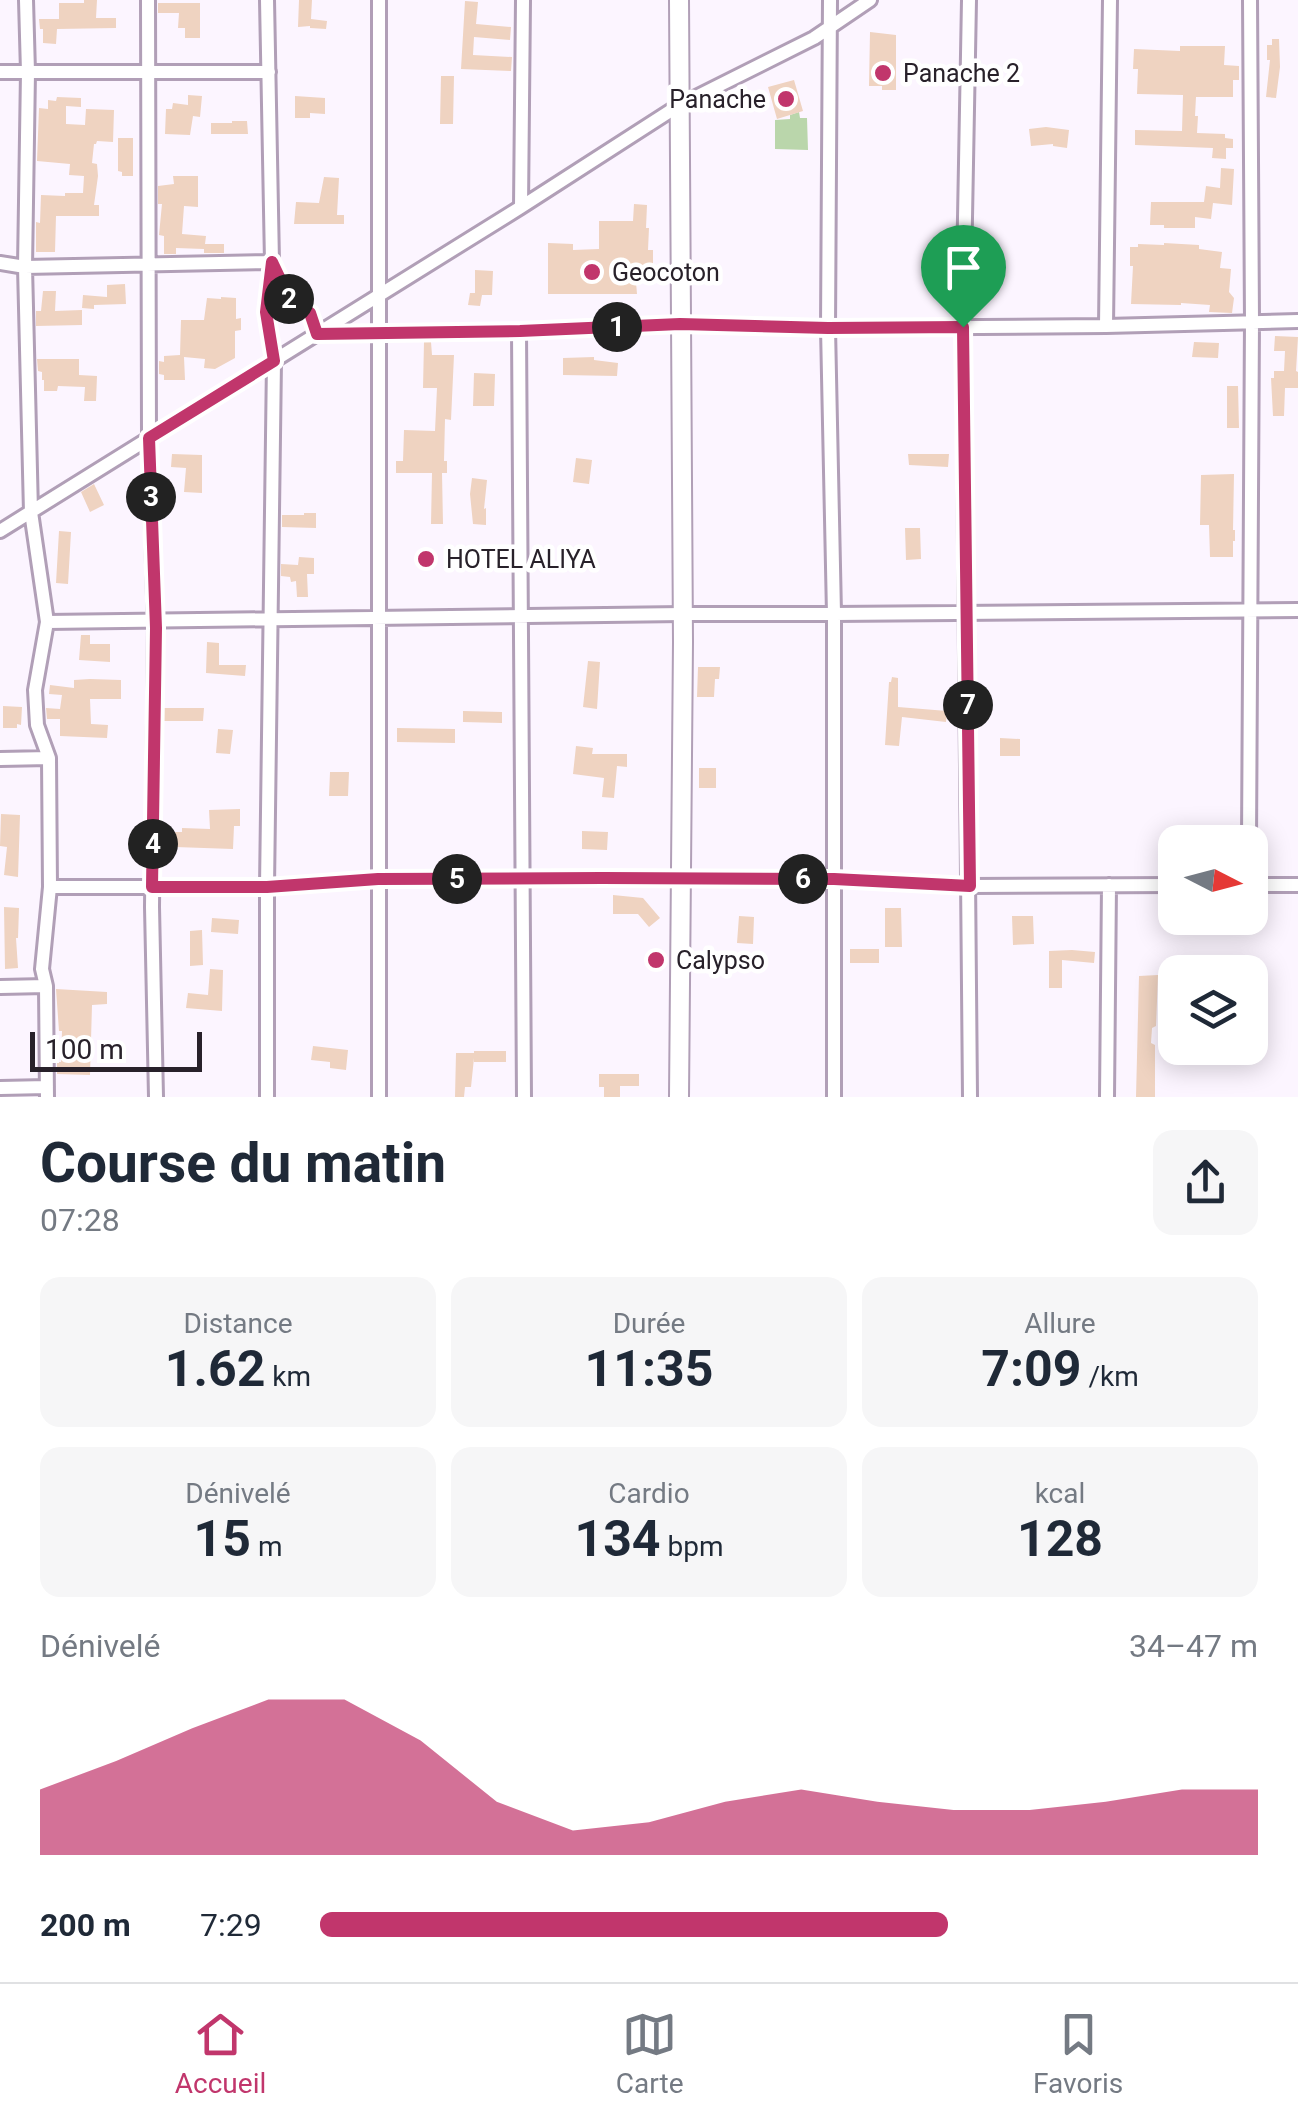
<!DOCTYPE html>
<html lang="fr">
<head>
<meta charset="utf-8">
<style>
	:root { --surface:#fff; --page:#f6f6f7; --text:#1f2937; --muted:#747a83; --line:#e0e1e3; --accent:#c1366c }
	body { margin:0; font-family:Roboto,sans-serif; background:var(--page); color:var(--text); height:100vh; display:flex; flex-direction:column; font-size:38px; white-space:nowrap }
	* { box-sizing:border-box; margin:0 }
	p { font-size:32px; color:var(--muted) }
	.icon { flex:none; width:55px; height:55px; fill:none; stroke:currentColor; stroke-width:2; stroke-linecap:round; stroke-linejoin:round }
	.map { position:relative; height:1097px; overflow:hidden }
	.sheet { display:flex; flex-direction:column; background:var(--surface); flex:1 }
	.sheet>* { flex:none }
	.needle { width:65px; rotate:96deg }
	.tools { position:absolute; left:1158px; top:825px; display:grid; gap:20px }
	.tools a { display:grid; place-items:center; width:110px; height:110px; border-radius:20px; background:var(--surface); box-shadow:0 5px 25px #0003; font-size:50px }
	.scale { position:absolute; left:30px; bottom:25px; width:172px; box-sizing:border-box; padding-left:10px; border:5px solid #28212a; border-top:0; font-size:28px; line-height:35px; white-space:nowrap; color:#28212a; -webkit-text-stroke:8px #fff; paint-order:stroke }
	.pin { position:absolute; display:grid; place-items:center; width:85px; height:85px; color:#fff; margin:-102px -42px; border-radius:50% 50% 50% 0; rotate:-45deg; box-shadow:0 0 10px #0007 }
	.pin .icon { rotate:45deg }
	.km { position:absolute; width:50px; height:50px; margin:-25px; border-radius:50%; background:#222; color:#fff; font-size:28px; line-height:50px; text-align:center }
	.round { display:grid; place-items:center; flex:none; width:105px; height:105px; border-radius:20px; background:var(--page) }
	.summary { display:flex; align-items:center; justify-content:space-between; height:170px; padding:0 40px }
	h1 { font-size:55px; font-weight:700; line-height:75px }
	.stats { display:grid; grid-template-columns:repeat(3,1fr); gap:15px; height:170px; padding:10px 40px }
	.stats div { display:grid; align-content:center; border-radius:20px; background:var(--page); text-align:center }
	.stats b { font-size:50px; font-weight:700 }
	.stats small { font-size:28px; font-weight:400 }
	.stats p { font-size:28px }
	.chart { height:280px; padding:20px 40px }
	.chart p { display:flex; justify-content:space-between }
	.chart svg { width:100%; height:180px; margin-top:10px; fill:var(--accent); opacity:.7 }
	ul { padding:0 40px; list-style:none; font-size:32px }
	li { display:grid; grid-template-columns:160px 120px 1fr; align-items:center; height:75px }
	li i { height:25px; border-radius:12px; background:var(--accent) }
	.menu { display:flex; justify-content:space-around; align-items:center; height:140px; border-top:2px solid var(--line); background:var(--surface); font-size:28px; color:var(--muted) }
	.menu a { display:grid; justify-items:center; gap:5px }
	.menu .on { color:var(--accent) }
	.map>svg:first-child { display:block }
	.green { fill:#bad6ab }
	.building { fill:#efd3c1 }
	.lines { fill:none; stroke-linecap:round; stroke-linejoin:round }
	.minor-casing { stroke:#b19fb7; stroke-width:18 }
	.highway-casing { stroke:#b19fb7; stroke-width:22 }
	.minor { stroke:#fff; stroke-width:12 }
	.highway { stroke:#fff; stroke-width:18 }
	.route-casing { stroke:#fff; stroke-width:20 }
	.route { stroke:#c1366c; stroke-width:12 }
	.poi-dot { fill:#c1366c; stroke:#fff; stroke-width:4 }
	.labels { text-anchor:middle; dominant-baseline:central; stroke-width:9; stroke-linejoin:round; paint-order:stroke }
	.poi-label { font-size:25px; fill:#28212a; stroke:#fff; text-anchor:start }
</style>
</head>
<body>
<div class="map">
<svg width="1298" height="1097" viewBox="0 0 1298 1097">
	<rect width="100%" height="100%" fill="#fcf5ff"/>
	<!-- green -->
	<path class="green" d="M799,112L800,118H807L808,150L775,149V120L790,119V115Z"/>
	<!-- building -->
	<path class="building" d="M84,0H97L96,18H116V28L57,29L56,44L43,43V29H40L39,19H59V3H84Z
		M299,0H312L311,19L327,21L326,29L310,28V26L298,27Z
		M465,1L478,2L476,24L511,27L510,40L474,37L473,55L512,57L511,71L461,69Z
		M158,3H200V38H185V28H178L179,13H158Z
		M870,32L896,35V90H882V86H869Z
		M1272,39H1279L1280,67L1276,98L1266,97L1270,60H1267V45H1272Z
		M1180,46H1225L1224,65L1239,66V80H1233V97H1196L1195,116H1198L1197,133L1225,134V138L1233,139V148H1226V159L1212,158L1213,148L1135,145V130L1182,131L1183,95L1137,94L1138,69H1133L1134,49L1180,51Z
		M441,76H454L453,124H440Z
		M794,80L803,111L777,119L768,87Z
		M188,95L202,96L200,117L193,116L190,135L165,134L166,109H172L173,103L188,105Z
		M295,96L325,98V114L310,113V118H295Z
		M57,97L81,98V107L66,106V124L85,125L86,109L114,110L113,142L97,141L96,144H94L92,163L97,164L98,176L94,205H99V216H56L55,252H36V222L40,223L41,195L65,196V193H83L84,176L69,175L70,164L37,161L39,108L48,109V100L56,101Z
		M232,121H247L248,134H211V123H232Z
		M1046,127L1069,130L1067,148L1053,146V144L1031,146L1029,129Z
		M118,138H133V176H122V172L118,171Z
		M1221,168L1234,169L1232,205L1213,203L1211,219L1195,217V228H1164V225H1150L1151,202H1204L1206,186L1220,188Z
		M173,176H198V207L184,206L182,234L206,236L205,244H224V253H204V249L176,248V254H164V236L159,235L162,204H158V186L174,184Z
		M324,177L339,178L337,215H344V224H294L296,202L319,203Z
		M634,204L647,205L646,228H649L648,250H653V282H636L637,294H548V243L573,244V250L599,249V221H633Z
		M1164,243L1199,245V249L1222,252L1220,268L1231,269L1229,292L1234,298L1232,313L1209,312L1210,305L1181,303V305L1131,304L1133,266H1130V247H1138V244L1164,245Z
		M475,270L493,271L492,295H482L480,306L468,305L470,293H475Z
		M125,284L126,304L94,305V309L82,308L83,295L107,297V285Z
		M43,291H56L55,311L82,310V325L36,326V311H41Z
		M221,297L236,298V319L241,318V330L235,331V358L215,369L204,368L205,359L184,357L185,380H164V375L159,374V361L164,362V356L180,355L181,320H204L207,298L221,299Z
		M1275,336L1298,337L1296,371L1298,372V388H1285L1284,416H1273L1271,378H1274V371H1284L1285,351H1274Z
		M424,342H431L432,355H454L451,420L445,419L444,461H447V473H442L443,524H431L432,473H396V461H403L404,430L435,431L437,388H423Z
		M1194,342L1219,343L1218,358L1192,357Z
		M594,357V360L618,363L617,376L563,375V358Z
		M37,359H79V375L97,376L96,401H84L85,387L58,386L57,391H44V380H42V372L38,371Z
		M474,373L495,374L494,406H473Z
		M1227,386H1238L1239,428H1227Z
		M172,454L202,455V493L184,492L186,468L171,467Z
		M908,454H949L948,467L909,465Z
		M576,458L592,460L589,484L573,482Z
		M1234,474L1233,530H1235V541H1233V557H1210L1209,525H1200L1201,475Z
		M472,478L487,480L484,509L486,508V525L473,524L470,494Z
		M94,484L104,505L90,512L81,492Z
		M304,513H316V528L282,527V515H304Z
		M905,528H920L921,559L906,560Z
		M59,531L71,532L68,584L56,583Z
		M299,557L314,558V574H307L308,597H297L296,581L291,582L290,577L281,576V564L298,565Z
		M81,635H90V644H110V662L79,660Z
		M207,642L219,643V665H246L245,676L206,673Z
		M588,661L600,662L597,709L583,707Z
		M698,667H720L719,679H715L714,697H697Z
		M892,677L898,678V707L947,711L946,722L902,717L899,746L885,745L889,682H891Z
		M90,679L121,680V699H90L91,724L108,725L107,738L60,736V719H47L46,708L60,709L62,695L49,694L50,685L74,688V680Z
		M3,706L22,707L21,725L17,724V728H3Z
		M164,708H204L203,721H164Z
		M463,711L502,712V723L463,722Z
		M397,728L455,729V743L397,742Z
		M218,729L233,730L230,754L216,753Z
		M1000,738L1020,739V756H1000Z
		M576,746L593,748L592,754H627V767L617,766L614,798L602,797L604,778L573,774Z
		M699,768H716V788H699Z
		M330,772H349L348,796H329Z
		M240,809V826H234L233,849L175,847V832H182V828L210,829L209,810Z
		M1,814L20,815L18,877L4,875L7,847L0,846Z
		M582,831L608,832L607,850L582,849Z
		M613,895L643,898L660,918L649,927L638,914H613Z
		M4,907L19,908L18,938H16L18,968L5,969Z
		M885,908H901L902,947H885Z
		M739,916L754,917L753,944L737,943Z
		M1012,916H1033L1034,944L1013,945Z
		M212,918L239,920L238,934L211,932Z
		M202,930L203,965L190,966V931Z
		M850,949H879V963H850Z
		M1072,950L1095,952L1094,963L1062,960V988H1049V951Z
		M210,969L223,970L222,1011L186,1008L188,993L208,995Z
		M1158,975L1156,1026L1152,1028L1151,1043L1155,1045V1097H1136L1139,976Z
		M56,989L107,992V1004L92,1005L90,1075L57,1074V1062H61L62,1031H59Z
		M313,1046L348,1050L346,1070L330,1068V1062L311,1060Z
		M474,1051H506V1062H474V1058L471,1087H465L464,1097H455L456,1053H474Z
		M599,1074H639V1086H620V1097H604V1087H599Z"/>
	<g class="lines">
		<defs>
			<path id="minor" d="M26,0L28,72L25,267L31,512L47,622L35,690L37,725L49,758L50,887L42,969L46,986L47,1097
				M148,0L149,438L155,628L152,907L156,1097
				M379,0V1097
				M830,0L828,328L834,614V1097
				M969,0L963,327L970,1097
				M0,72H269
				M521,207L523,0
				M0,263L25,267L272,262L290,300L310,313L317,334L519,331L680,324L828,328L1106,326L1298,321
				M1106,326L1110,0
				M519,331L524,1097
				M0,531L521,207L678,106L814,38L870,0
				M47,622L683,614H834L1298,610
				M0,759L49,758
				M1249,842L1252,321L1250,0
				M1250,885H1298
				M50,887H267L378,879L681,878L834,879L970,886L1175,885
				M0,987L46,986
				M0,1088L47,1087
				M267,1097V887L274,361L266,312L272,262L267,0
				M1107,1097L1109,885"/>
			<path id="highway" d="M679,0L683,642L679,1097"/>
		</defs>
		<!-- minor casing -->
		<use href="#minor" class="minor-casing"/>
		<!-- highway casing -->
		<use href="#highway" class="highway-casing"/>
		<!-- minor -->
		<use href="#minor" class="minor"/>
		<!-- highway -->
		<use href="#highway" class="highway"/>
	</g>
	<g class="lines">
		<defs>
			<path id="route" d="M272,262L290,300L310,313L317,334L520,331L680,324L828,328L963,327L970,886L834,879L602,878L378,879L267,887H152L156,628L149,438L274,361L266,312Z"/>
		</defs>
		<!-- route casing -->
		<use href="#route" class="route-casing"/>
		<!-- route -->
		<use href="#route" class="route"/>
	</g>
	<!-- markers -->
	<g class="poi-dot">
		<circle cx="883" cy="73" r="10"/>
		<circle cx="786" cy="99" r="10"/>
		<circle cx="592" cy="272" r="10"/>
		<circle cx="426" cy="559" r="10"/>
		<circle cx="656" cy="960" r="10"/>
	</g>
	<g class="labels">
		<!-- poi labels -->
		<g class="poi-label">
			<text x="903" y="73">Panache 2</text>
			<text x="766" y="99" text-anchor="end">Panache</text>
			<text x="612" y="272">Geocoton</text>
			<text x="446" y="559">HOTEL ALIYA</text>
			<text x="676" y="960">Calypso</text>
		</g>
	</g>
</svg>
<div class="tools">
<a><svg class="needle" viewBox="-14 -14 28 28"><path d="M0-13l5 13h-10z" fill="#e53935"/><path d="M0 13l5-13h-10z" fill="#747a83"/></svg></a>
<a><svg class="icon" aria-label="layers" viewBox="0 0 24 24"><path d="M12 4l9 5-9 5-9-5zM3 14l9 5 9-5"/></svg></a>
</div>
<div class="scale">100 m</div>
<div class="pin" style="left:963px;top:327px;background:#1e9e55"><svg class="icon" aria-label="arrive" viewBox="0 0 24 24"><path d="M6 21V4h12l-3 4 3 4H6"/></svg></div>
<b class="km" style="left:617px;top:327px">1</b>
<b class="km" style="left:289px;top:299px">2</b>
<b class="km" style="left:151px;top:497px">3</b>
<b class="km" style="left:153px;top:844px">4</b>
<b class="km" style="left:457px;top:879px">5</b>
<b class="km" style="left:803px;top:879px">6</b>
<b class="km" style="left:968px;top:705px">7</b>
</div>
<section class="sheet">
<div class="summary"><div><h1>Course du matin</h1><p>07:28</p></div><a class="round"><svg class="icon" aria-label="share" viewBox="0 0 24 24"><path d="M12 15V3M7 8l5-5 5 5M5 13v7h14v-7"/></svg></a></div>
<div class="stats">
<div><p>Distance</p><b>1.62<small> km</small></b></div>
<div><p>Durée</p><b>11:35</b></div>
<div><p>Allure</p><b>7:09<small> /km</small></b></div>
</div>
<div class="stats">
<div><p>Dénivelé</p><b>15<small> m</small></b></div>
<div><p>Cardio</p><b>134<small> bpm</small></b></div>
<div><p>kcal</p><b>128</b></div>
</div>
<div class="chart"><p><span>Dénivelé</span>34–47 m</p>
<svg viewBox="0 0 160 44" preserveAspectRatio="none"><path d="M0 44V28L10 21L20 13L30 6L40 6L50 16L60 31L70 38L80 36L90 31L100 28L110 31L120 33L130 33L140 31L150 28L160 28V44z"/></svg>
</div>
<ul>
<li><b>200 m</b>7:29<i style="width:67%"></i></li>
</ul>
</section>
<nav class="menu">
<a class="on"><svg class="icon" aria-label="home" viewBox="0 0 24 24"><path d="M3 11l9-7 9 7M6 9v11h12V9"/></svg>Accueil</a>
<a><svg class="icon" aria-label="map" viewBox="0 0 24 24"><path d="M3 6l6-2 6 2 6-2v14l-6 2-6-2-6 2zM9 4v14M15 6v14"/></svg>Carte</a>
<a><svg class="icon" aria-label="saved" viewBox="0 0 24 24"><path d="M7 4h10v16l-5-4-5 4z"/></svg>Favoris</a>
</nav>
</body>
</html>
